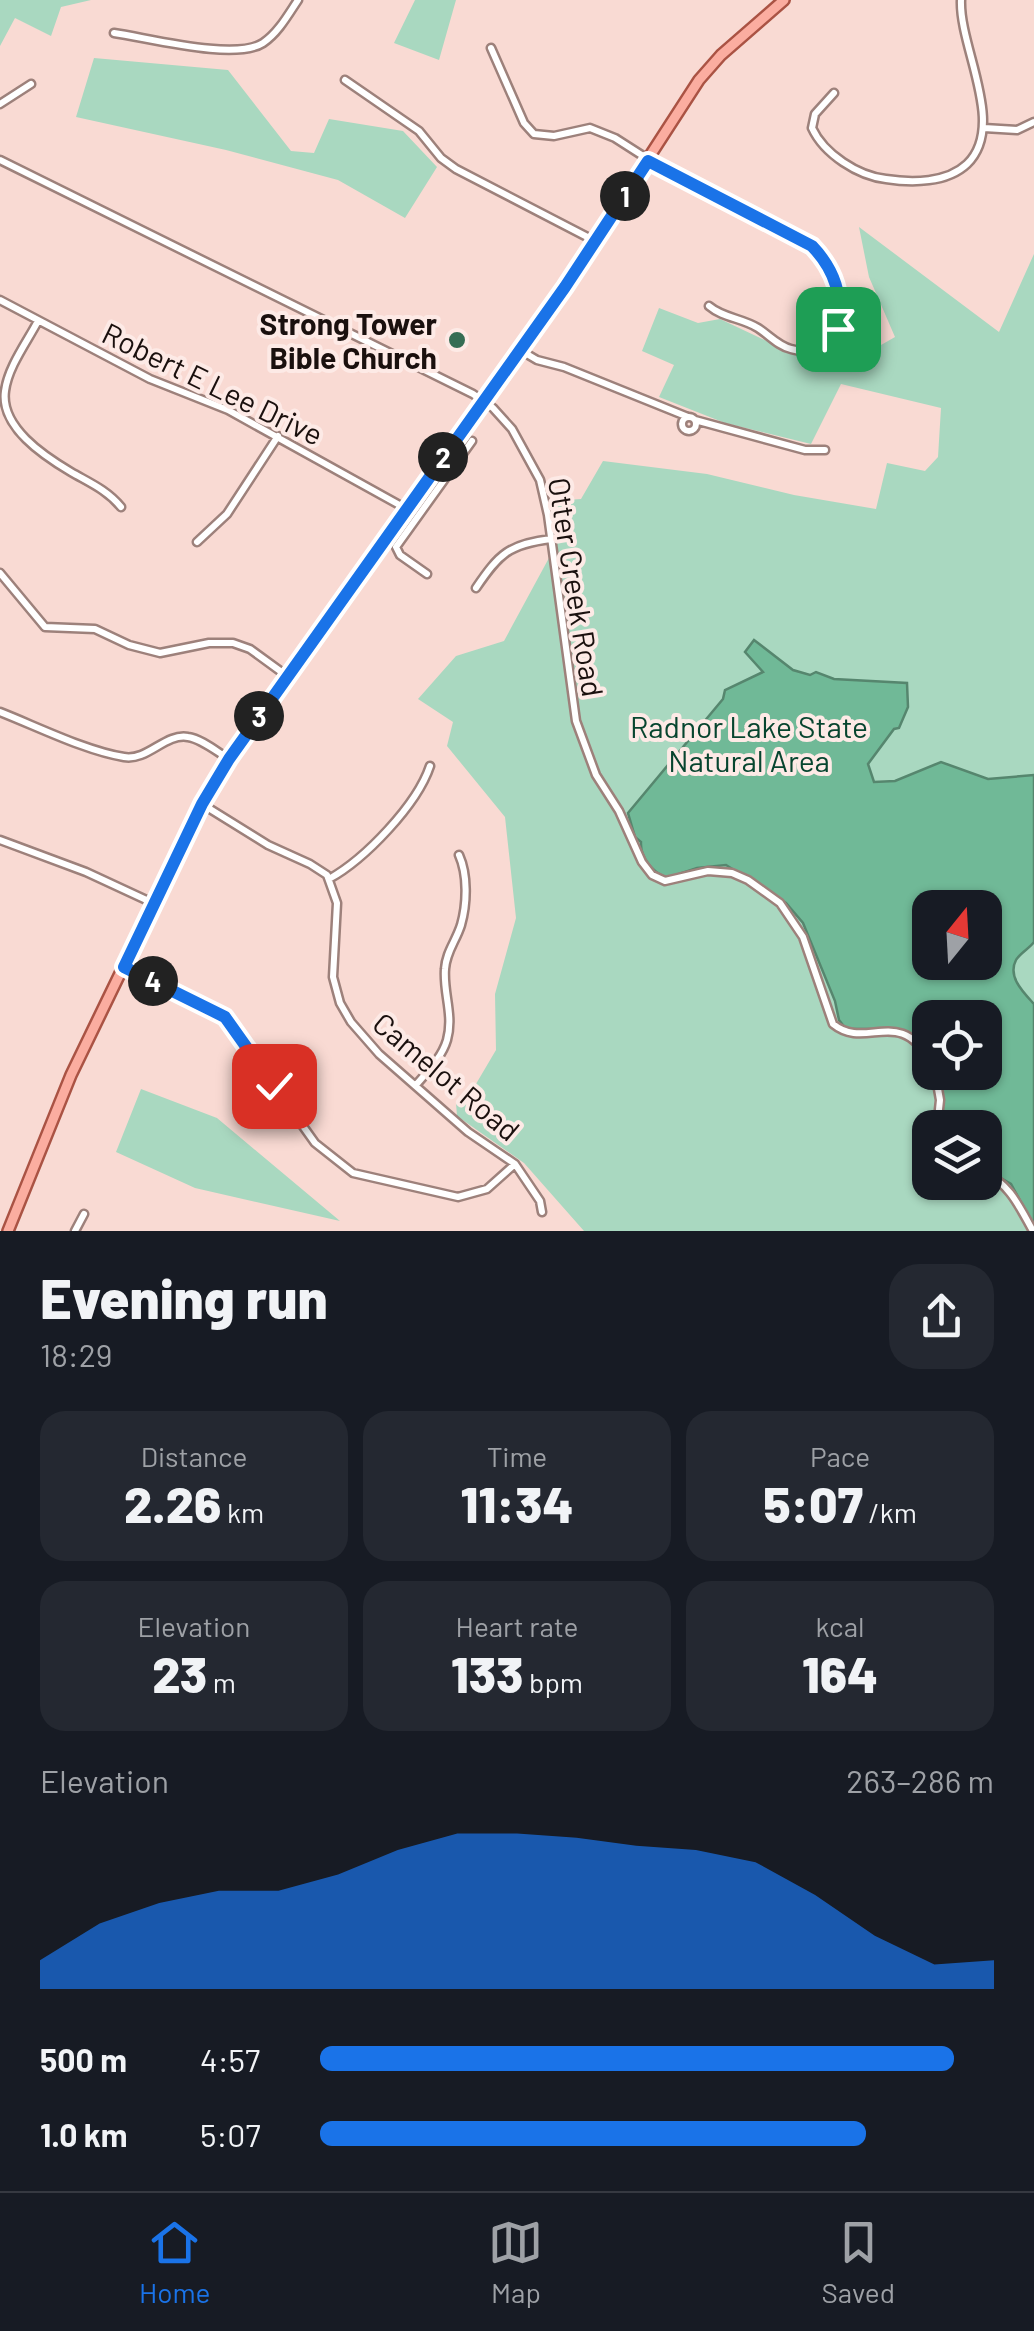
<!DOCTYPE html>
<html lang="en">
<head>
<meta charset="utf-8">
<style>
	:root { --surface:#171b24; --page:#242831; --text:#f1f3f6; --muted:#9ea1a6; --line:#363941; --accent:#1a73e8 }
	body { margin:0; font-family:Barlow,sans-serif; background:var(--page); color:var(--text); height:100vh; display:flex; flex-direction:column; font-size:38px; white-space:nowrap }
	* { box-sizing:border-box; margin:0 }
	p { font-size:32px; color:var(--muted) }
	.icon { flex:none; width:55px; height:55px; fill:none; stroke:currentColor; stroke-width:2; stroke-linecap:round; stroke-linejoin:round }
	.map { position:relative; height:1231px; overflow:hidden }
	.panel { display:flex; flex-direction:column; background:var(--surface); flex:1 }
	.panel>* { flex:none }
	.needle { width:65px; rotate:18deg }
	.tools { position:absolute; left:912px; top:890px; display:grid; gap:20px }
	.tools a { display:grid; place-items:center; width:90px; height:90px; border-radius:20px; background:var(--surface); box-shadow:0 2px 8px #0004; font-size:50px }
	.pin { position:absolute; display:grid; place-items:center; width:85px; height:85px; color:#fff; margin:-42px; border-radius:20px; box-shadow:0 5px 15px #0006 }
	.km { position:absolute; width:50px; height:50px; margin:-25px; border-radius:50%; background:#222; color:#fff; font-size:28px; line-height:50px; text-align:center }
	.round { display:grid; place-items:center; flex:none; width:105px; height:105px; border-radius:30px; background:var(--page) }
	.overview { display:flex; align-items:center; justify-content:space-between; height:170px; padding:0 40px }
	h1 { font-size:55px; font-weight:800; line-height:75px }
	.figures { display:grid; grid-template-columns:repeat(3,1fr); gap:15px; height:170px; padding:10px 40px }
	.figures div { display:grid; align-content:center; border-radius:25px; background:var(--page); text-align:center }
	.figures b { font-size:50px; font-weight:800 }
	.figures small { font-size:28px; font-weight:400 }
	.figures p { font-size:28px }
	.chart { height:280px; padding:20px 40px }
	.chart p { display:flex; justify-content:space-between }
	.chart svg { width:100%; height:180px; margin-top:10px; fill:var(--accent); opacity:.7 }
	ul { padding:0 40px; list-style:none; font-size:32px }
	li { display:grid; grid-template-columns:160px 120px 1fr; align-items:center; height:75px }
	li i { height:25px; border-radius:12px; background:var(--accent) }
	.dock { display:flex; justify-content:space-around; align-items:center; height:140px; border-top:2px solid var(--line); background:var(--surface); font-size:28px; color:var(--muted) }
	.dock a { display:grid; justify-items:center; gap:5px }
	.dock .on { color:var(--accent) }
	.map>svg:first-child { display:block }
	.green { fill:#a9d8c0; fill-rule:evenodd }
	.water { fill:#70b997; stroke:#56866e; stroke-width:2.5; fill-rule:evenodd }
	.lines { fill:none; stroke-linecap:round; stroke-linejoin:round }
	.minor-casing { stroke:#9d817b; stroke-width:11 }
	.major-casing { stroke:#aa5344; stroke-width:14 }
	.minor { stroke:#fff; stroke-width:6 }
	.major { stroke:#fbada0; stroke-width:9 }
	.route-casing { stroke:#fff; stroke-width:20 }
	.route { stroke:#1a73e8; stroke-width:12 }
	.poi-dot { fill:#356d54; stroke:#fdeae6; stroke-width:4 }
	.labels { text-anchor:middle; dominant-baseline:central; stroke-width:8; stroke-linejoin:round; paint-order:stroke }
	.poi-label { font-size:30px; font-weight:bold; fill:#1a100e; stroke:#fdeae6; text-anchor:end }
	.street-label { font-size:30px; fill:#1a100e; stroke:#fdeae6 }
	.park-label { font-size:30px; fill:#07452f; stroke:#fdeae6 }
</style>
</head>
<body>
<div class="map">
<svg width="1034" height="1231" viewBox="0 0 1034 1231">
	<rect width="100%" height="100%" fill="#f9dad3"/>
	<!-- green -->
	<path class="green" d="M0,0H91L61,7L51,36L15,18L0,46Z
		M415,0H456L439,60L394,43Z
		M94,58L228,70L291,151L314,153L329,119L403,131L437,167L405,218L338,180L226,150L76,117Z
		M859,227L999,332L1034,254V1231H584L524,1163L457,1116L456,1103L473,1089L496,1050L495,994L516,918L505,817L447,746L453,722L418,699L456,656L504,641L556,545L552,501L581,499L603,461L707,474L794,495L876,509L887,463L925,471L938,457L941,408L841,384L811,444L725,423L659,397L674,365L642,351L659,308L698,323L720,319L801,357L867,353L895,337L869,277ZM930,908H985V962H930ZM930,1018H985V1072H930ZM930,1128H985V1182H930Z
		M141,1089L217,1118L340,1221L195,1188L116,1152Z"/>
	<!-- water -->
	<path class="water" d="M754,640L793,670L810,675L816,672L834,679L907,683L908,707L899,728L894,729L868,764L874,782L895,781L941,762L988,779L1034,775V942C1030,948 1020,953 1016,960C1007,977 1024,993 1034,1004V1226L1011,1184L985,1169V1128L940,1127L942,1088L938,1073L985,1072V1018H930V1057C911,1022 880,1030 846,1029L839,1020L835,1001L803,923L786,903L726,865L697,868L667,878C652,872 640,857 641,842L635,837L628,813L723,699L725,690L763,672L745,652ZM930,908H985V962H930Z"/>
	<g class="lines">
		<defs>
			<path id="minor" d="M114,33C149,38 235,61 263,43C278,33 288,15 298,0
				M491,48L524,123L534,134L554,136L590,128L615,138L679,179L806,241C832,263 866,339 814,350C806,352 798,351 791,349C778,346 769,335 758,328C742,318 723,318 709,306
				M345,80L419,131L441,158L456,169L595,241
				M834,93L815,114L812,128C824,154 858,176 886,179C912,183 947,183 967,164C1007,125 959,48 961,0
				M0,104L31,84
				M984,128L1017,130L1034,122
				M0,160L473,394L493,408L512,429L540,480L548,515L576,721L596,775L619,811L642,862L652,875L665,881L708,871L732,873L748,880L780,903L803,937L833,1024C866,1051 899,1005 930,1061
				M0,300L150,379L228,410L405,508
				M38,321C27,342 8,367 5,391C0,427 44,456 71,472C90,483 107,490 121,507
				M520,350L537,360L564,367L688,417
				M682 424a7 7 0 1 1 14 0a7 7 0 1 1-14 0Z
				M695,420L805,450H825
				M197,542L227,514L278,436
				M0,573L45,627L95,629L129,645L160,653L209,643H233L250,649L287,676
				M427,574L400,555L396,547L472,441
				M476,588C499,554 509,544 551,539
				M0,712C36,726 86,751 124,757C148,761 165,733 188,737C202,739 217,752 229,759
				M202,804L268,845L310,864L327,875L337,903L333,977L340,1003L351,1022L379,1054L468,1132L515,1164L540,1201L542,1212
				M0,840L86,872L155,904
				M329,879C365,859 417,805 430,766
				M124,967L225,1017L315,1143L353,1173L458,1197L487,1189L515,1164
				M935,1072L940,1100L937,1128
				M416,1085C428,1071 442,1057 447,1040C454,1015 443,993 445,969C446,952 456,941 461,925C467,904 468,875 459,855
				M985,1174C1009,1182 1021,1210 1033,1231
				M75,1231L84,1214"/>
			<path id="major" d="M8,1231L71,1075L202,804L229,759L565,287L699,80L721,55L784,0"/>
		</defs>
		<!-- minor casing -->
		<use href="#minor" class="minor-casing"/>
		<!-- major casing -->
		<use href="#major" class="major-casing"/>
		<!-- minor -->
		<use href="#minor" class="minor"/>
		<!-- major -->
		<use href="#major" class="major"/>
	</g>
	<g class="lines">
		<defs>
			<path id="route" d="M274,1086L225,1017L124,967L202,804L229,759L565,287L648,161L812,246C835,270 843,296 838,329"/>
		</defs>
		<!-- route casing -->
		<use href="#route" class="route-casing"/>
		<!-- route -->
		<use href="#route" class="route"/>
	</g>
	<!-- markers -->
	<circle class="poi-dot" cx="457" cy="340" r="10"/>
	<g class="labels">
		<!-- poi labels -->
		<g class="poi-label">
			<text x="437" y="323">Strong Tower<tspan x="437" dy="34">Bible Church</tspan></text>
		</g>
		<!-- street labels -->
		<g class="street-label">
			<text transform="translate(213 383) rotate(26)">Robert E Lee Drive</text>
			<text transform="translate(577 587) rotate(81)">Otter Creek Road</text>
			<text transform="translate(447 1076) rotate(40)">Camelot Road</text>
		</g>
		<!-- park labels -->
		<g class="park-label">
			<text x="749" y="726">Radnor Lake State<tspan x="749" dy="34">Natural Area</tspan></text>
		</g>
	</g>
</svg>
<div class="tools">
<a><svg class="needle" viewBox="-14 -14 28 28"><path d="M0-13l5 13h-10z" fill="#e53935"/><path d="M0 13l5-13h-10z" fill="#9ea1a6"/></svg></a>
<a><svg class="icon" aria-label="locate" viewBox="0 0 24 24"><circle cx="12" cy="12" r="6"/><path d="M12 2v4M12 18v4M2 12h4M18 12h4"/></svg></a>
<a><svg class="icon" aria-label="layers" viewBox="0 0 24 24"><path d="M12 4l9 5-9 5-9-5zM3 14l9 5 9-5"/></svg></a>
</div>
<div class="pin" style="left:838px;top:329px;background:#1e9e55"><svg class="icon" aria-label="arrive" viewBox="0 0 24 24"><path d="M6 21V4h12l-3 4 3 4H6"/></svg></div>
<div class="pin" style="left:274px;top:1086px;background:#d93025"><svg class="icon" aria-label="check" viewBox="0 0 24 24"><path d="M5 12l5 5 9-10"/></svg></div>
<b class="km" style="left:625px;top:196px">1</b>
<b class="km" style="left:443px;top:457px">2</b>
<b class="km" style="left:259px;top:716px">3</b>
<b class="km" style="left:153px;top:981px">4</b>
</div>
<section class="panel">
<div class="overview"><div><h1>Evening run</h1><p>18:29</p></div><a class="round"><svg class="icon" aria-label="share" viewBox="0 0 24 24"><path d="M12 15V3M7 8l5-5 5 5M5 13v7h14v-7"/></svg></a></div>
<div class="figures">
<div><p>Distance</p><b>2.26<small> km</small></b></div>
<div><p>Time</p><b>11:34</b></div>
<div><p>Pace</p><b>5:07<small> /km</small></b></div>
</div>
<div class="figures">
<div><p>Elevation</p><b>23<small> m</small></b></div>
<div><p>Heart rate</p><b>133<small> bpm</small></b></div>
<div><p>kcal</p><b>164</b></div>
</div>
<div class="chart"><p><span>Elevation</span>263–286 m</p>
<svg viewBox="0 0 160 44" preserveAspectRatio="none"><path d="M0 44V37L10 28L20 23L30 20L40 20L50 16L60 10L70 6L80 6L90 7L100 9L110 10L120 13L130 21L140 31L150 38L160 37V44z"/></svg>
</div>
<ul>
<li><b>500 m</b>4:57<i style="width:94%"></i></li>
<li><b>1.0 km</b>5:07<i style="width:81%"></i></li>
</ul>
</section>
<nav class="dock">
<a class="on"><svg class="icon" aria-label="home" viewBox="0 0 24 24"><path d="M3 11l9-7 9 7M6 9v11h12V9"/></svg>Home</a>
<a><svg class="icon" aria-label="map" viewBox="0 0 24 24"><path d="M3 6l6-2 6 2 6-2v14l-6 2-6-2-6 2zM9 4v14M15 6v14"/></svg>Map</a>
<a><svg class="icon" aria-label="saved" viewBox="0 0 24 24"><path d="M7 4h10v16l-5-4-5 4z"/></svg>Saved</a>
</nav>
</body>
</html>
